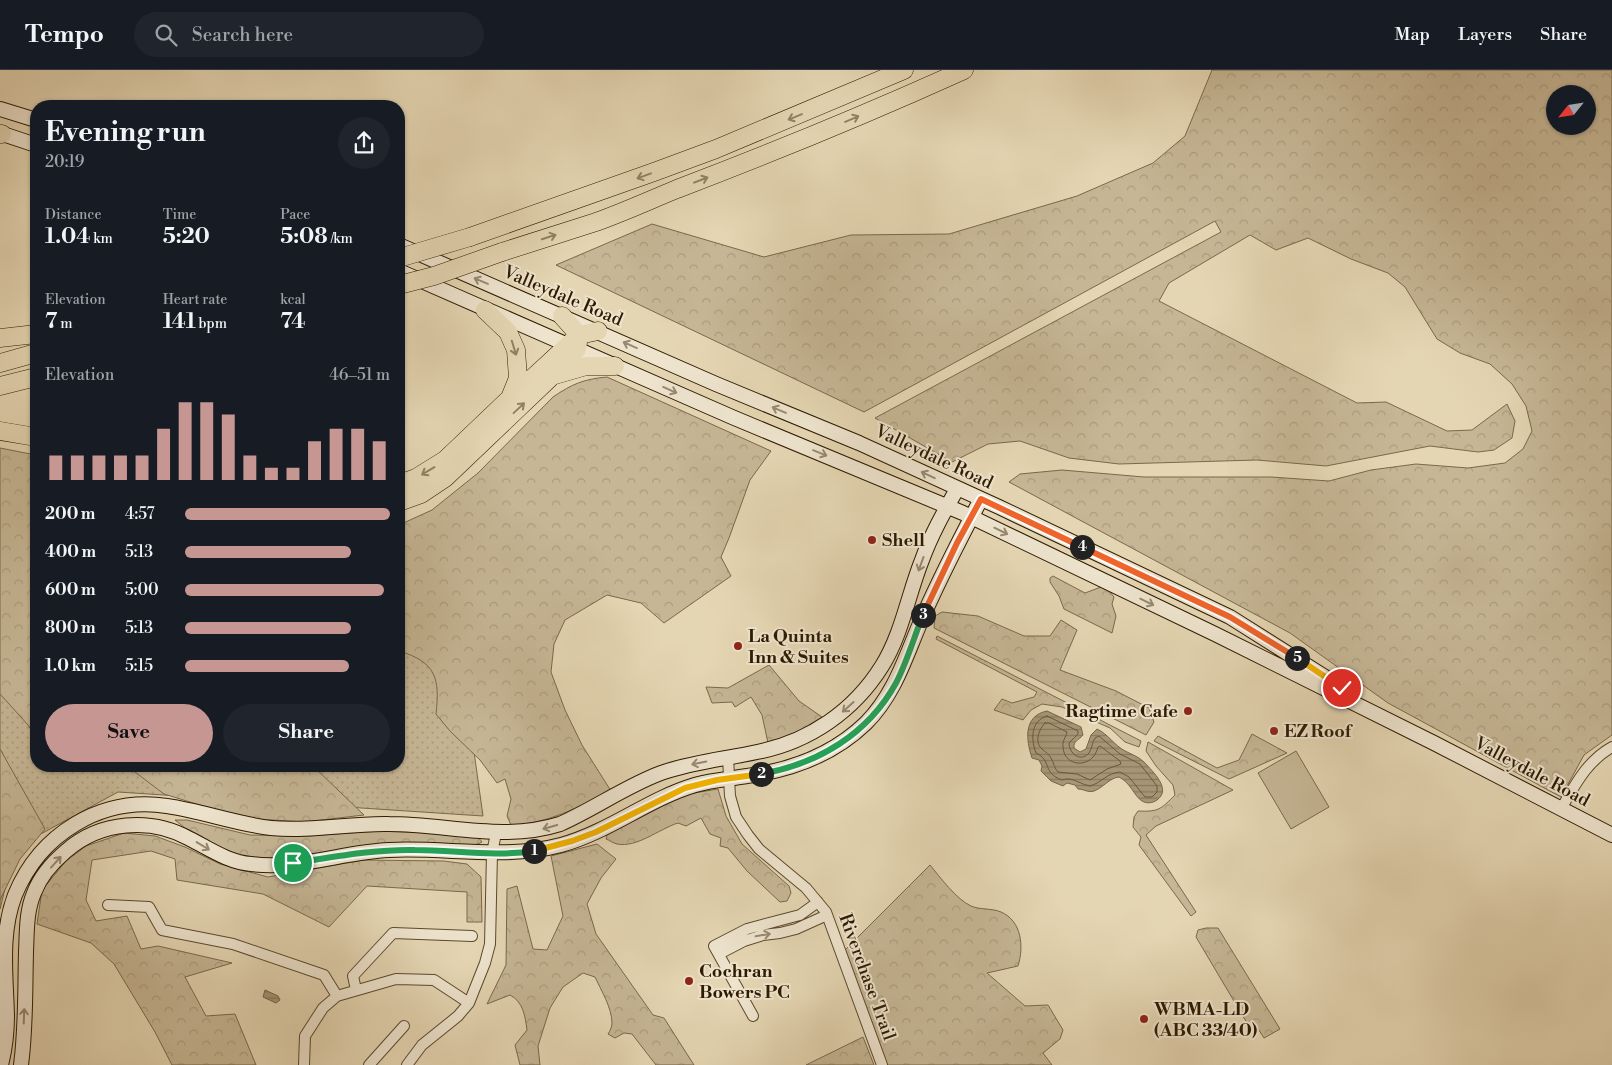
<!DOCTYPE html>
<html lang="en">
<head>
<meta charset="utf-8">
<style>
	:root { --surface:#171b24; --page:#20242c; --text:#f1f3f6; --muted:#9ea1a6; --line:#363941; --accent:#c59692 }
	body { margin:0; font-family:"Libre Bodoni",serif; background:var(--page); color:var(--text); height:100vh; display:flex; flex-direction:column; font-size:19px; white-space:nowrap }
	* { box-sizing:border-box; margin:0 }
	p { font-size:16px; color:var(--muted) }
	.icon { flex:none; width:28px; height:28px; fill:none; stroke:currentColor; stroke-width:2; stroke-linecap:round; stroke-linejoin:round }
	.map { position:relative; flex:1; overflow:hidden }
	.side { position:absolute; left:30px; top:30px; width:375px; height:672px; display:flex; flex-direction:column; background:var(--surface); border-radius:20px; box-shadow:0 1px 4px #0004 }
	.side>* { flex:none }
	.needle { width:32px; rotate:240deg }
	.fabs { position:absolute; left:1546px; top:15px; display:grid; gap:10px }
	.fabs a { display:grid; place-items:center; width:50px; height:50px; border-radius:50%; background:var(--surface); box-shadow:0 1px 4px #0004; font-size:25px }
	.pin { position:absolute; display:grid; place-items:center; width:42px; height:42px; color:#fff; margin:-21px; border:2px solid #fff; border-radius:50%; box-shadow:0 1px 5px #0007 }
	.km { position:absolute; width:25px; height:25px; margin:-12px; border-radius:50%; background:#222; color:#fff; font-size:14px; line-height:25px; text-align:center }
	.round { display:grid; place-items:center; flex:none; width:52px; height:52px; border-radius:26px; background:var(--page) }
	.head { display:flex; align-items:center; justify-content:space-between; height:85px; padding:0 15px }
	h1 { font-size:28px; font-weight:800; line-height:38px }
	.figures { display:grid; grid-template-columns:repeat(3,1fr); gap:8px; height:85px; padding:5px 15px }
	.figures div { display:grid; align-content:center }
	.figures b { font-size:21px; font-weight:800 }
	.figures small { font-size:14px; font-weight:400 }
	.figures p { font-size:14px }
	.chart { height:140px; padding:10px 15px }
	.chart p { display:flex; justify-content:space-between }
	.chart svg { width:100%; height:90px; margin-top:5px; stroke:var(--accent); stroke-width:6 }
	.primary-button { display:flex; gap:10px; margin-top:auto; padding:10px 15px }
	.primary-button a { flex:1; height:58px; border-radius:30px; background:var(--accent); color:#111; font-size:20px; font-weight:800; line-height:58px; text-align:center }
	.primary-button a+a { background:var(--page); color:var(--text) }
	ul { padding:0 15px; list-style:none; font-size:16px }
	li { display:grid; grid-template-columns:80px 60px 1fr; align-items:center; height:38px }
	li i { height:12px; border-radius:6px; background:var(--accent) }
	header { display:flex; align-items:center; gap:30px; box-sizing:border-box; height:70px; padding:0 25px; background:var(--surface); border-bottom:1px solid var(--line) }
	header strong { font-size:24px }
	nav { display:flex; gap:28px; margin-inline-start:auto; font-size:18px }
	.search { width:350px; height:45px; background:var(--page); display:flex; align-items:center; gap:12px; box-sizing:border-box; padding:0 18px; border-radius:28px; color:var(--muted); font-size:19px }
	.map>svg:first-child { display:block }
	.grass { fill:url(#grass-dots); stroke:#7a684a }
	.forest { fill:url(#forest-crowns); stroke:#7a684a; fill-rule:evenodd }
	.pitch { fill:#c6b695; stroke:#7a684a }
	.water { fill:url(#water-rules); stroke:#766447 }
	.lines { fill:none; stroke-linecap:round; stroke-linejoin:round }
	.shore { stroke:#6a583b; stroke-width:1 }
	.street-casing { stroke:#5b492d; stroke-width:12 }
	.secondary-casing { stroke:#2d1a00; stroke-width:16 }
	.highway-casing { stroke:#2d1a00; stroke-width:19 }
	.street { stroke:#eee4ce; stroke-width:10 }
	.secondary { stroke:#eee4ce; stroke-width:14 }
	.highway { stroke:#e5d6b3; stroke-width:18 }
	.highway-bridge-casing { stroke:#2d1a00; stroke-width:19; stroke-linecap:butt }
	.highway-bridge { stroke:#e5d6b3; stroke-width:18 }
	.oneway { stroke:#928162 }
	.oneway2 { stroke:#978971 }
	.split-1-casing { stroke:#fff; stroke-width:10 }
	.split-2-casing { stroke:#fff; stroke-width:10 }
	.split-3-casing { stroke:#fff; stroke-width:10 }
	.split-4-casing { stroke:#fff; stroke-width:10 }
	.split-5-casing { stroke:#fff; stroke-width:10 }
	.split-6-casing { stroke:#fff; stroke-width:10 }
	.split-1 { stroke:#22a559; stroke-width:6 }
	.split-2 { stroke:#f5b400; stroke-width:6 }
	.split-3 { stroke:#22a559; stroke-width:6 }
	.split-4 { stroke:#f0652b; stroke-width:6 }
	.split-5 { stroke:#f0652b; stroke-width:6 }
	.split-6 { stroke:#f5b400; stroke-width:6 }
	.poi-dot { fill:#8f2418; stroke:#eee4ce; stroke-width:2 }
	.labels { text-anchor:middle; dominant-baseline:central; stroke-width:4; stroke-linejoin:round; paint-order:stroke }
	.street-label { font-size:18px; fill:#2d1a00; stroke:#eee4ce }
	.poi-label { font-size:18px; font-weight:bold; fill:#2d1a00; stroke:#eee4ce; text-anchor:start }
</style>
</head>
<body>
<header>
<strong>Tempo</strong>
<div class="search"><svg class="icon" aria-label="search" viewBox="0 0 24 24"><circle cx="10" cy="10" r="6"/><path d="M15 15l6 6"/></svg>Search here</div>
<nav><a>Map</a><a>Layers</a><a>Share</a></nav>
</header>
<div class="map">
<svg width="1612" height="995" viewBox="0 0 1612 995">
	<defs>
		<pattern id="grass-dots" width="8" height="8" patternUnits="userSpaceOnUse" patternTransform="scale(1.25)"><rect width="8" height="8" fill="#c6b695"/><path d="M2 2h.1M6 6h.1" fill="none" stroke="#aa9c7f" stroke-width="1.8" stroke-linecap="round"/></pattern>
		<pattern id="forest-crowns" width="20" height="18" patternUnits="userSpaceOnUse" patternTransform="scale(1.25)"><rect width="20" height="18" fill="#c6b695"/><path d="M2 6a3 3 0 1 1 6 0M12 15a3 3 0 1 1 6 0" fill="none" stroke="#aa9c7f"/></pattern>
		<pattern id="water-rules" width="6" height="5" patternUnits="userSpaceOnUse" patternTransform="scale(1.25)"><rect width="6" height="5" fill="#a69676"/><path d="M0 2.5h6" fill="none" stroke="#887a5e"/></pattern>
	</defs>
	<rect width="100%" height="100%" fill="#e5d6b3"/>
	<filter id="stains"><feTurbulence type="fractalNoise" baseFrequency=".004" numOctaves="4"/><feColorMatrix values="0 0 0 0 .2 0 0 0 0 .09 0 0 0 0 .02 0 0 0 .5 -.17"/></filter>
	<radialGradient id="worn" r=".72"><stop offset=".6" stop-color="#630" stop-opacity="0"/><stop offset="1" stop-color="#630" stop-opacity=".3"/></radialGradient>
	<!-- grass -->
	<path class="grass" d="M450,510L483,746L118,722L15,778L0,839V549L36,550V696H399V515Z"/>
	<!-- forest -->
	<path class="forest" d="M1212,0H1612V665L1584,685L1561,727L1388,633L1290,563L1009,412L1020,404L1062,400L1144,407H1271L1329,411L1371,400L1416,394L1468,398L1505,393L1523,379L1532,361L1526,336L1512,314L1490,294L1460,283L1437,269L1405,217L1388,203L1351,189L1308,168L1276,180L1250,165L1169,213L1159,231L1357,333L1386,332L1447,361L1472,360L1507,334L1515,351L1512,368L1494,380L1478,382L1430,376L1326,396L1257,390L1119,394L1069,388L1020,371L988,374L952,392L875,348L1221,162L1215,151L864,342L556,195L652,154L764,187L851,165L949,164L1077,126L1153,93L1185,66ZM1555,24H1588V56H1555Z
		M607,307L771,381L750,410L729,468L721,487L731,506L664,553L641,533L607,525L565,550L554,574L551,602L565,640L582,675L611,721C578,737 548,754 511,755L507,746L511,729L505,709L497,713L480,690L450,661L436,644C440,608 436,592 399,581V455L432,440L478,403L553,327C572,314 584,309 607,307Z
		M0,378L36,385V668L28,655L0,624Z
		M1053,506L1085,523L1101,517L1109,521L1114,527L1112,534L1116,546L1112,563L1064,539L1059,526L1050,512V508Z
		M942,542L978,546L1024,566H1050L1061,550L1077,560L1060,600L1116,621L1149,638L1154,652L1146,665L934,558L935,546Z
		M937,566L1141,671L1139,677L1125,672L1110,658L1062,637L1042,634L1031,640L1023,650L994,640L1002,629L1012,633L1034,627L1037,622L936,569Z
		M769,595L799,631L822,647L792,665L768,673L762,645L751,627L735,637L732,632L712,633L706,617L728,618Z
		M1252,664L1287,683L1229,709L1154,671L1158,666L1217,698L1239,690Z
		M1148,672L1233,720L1156,756L1146,765L1196,842L1191,846L1139,775L1141,767L1133,757L1134,747L1138,741C1159,742 1161,739 1175,725L1173,715L1156,696L1146,681Z
		M0,679L45,759L20,789L0,830Z
		M127,696H248L251,700L314,697L364,745L304,752L242,748L164,724Z
		M718,719L726,746L742,774L789,816L791,823L787,831L780,832L747,801L728,778L720,776L721,768L710,764L701,748L686,756L678,753C659,759 637,778 617,774C613,773 609,770 606,769L607,765L682,725Z
		M175,750H187L250,765L308,766L378,761L460,764L478,767L482,772L475,775H385L265,791L232,783L185,758Z
		M124,763L155,766L185,777L220,794L268,807L363,790L444,791L467,794L481,807L482,852H467V822L367,816L329,857L263,824L177,810L175,789L151,781L92,790L86,830L96,851L127,846L141,879L158,876L232,893L185,907L206,946L235,944L256,995H172L155,962L114,894L91,873L37,854L42,820L66,791L86,776Z
		M597,774L616,789L601,808L587,834L596,864L653,945L664,948L694,995H656L632,964L624,963L615,968L608,964C610,961 612,957 612,953C612,938 601,920 595,907L583,903L563,917L550,938L538,976L540,995H520L515,975L527,960C525,945 523,932 510,925L487,934L506,895L507,819L517,816L533,879L547,880L563,846L551,786Z
		M930,795C939,806 957,830 971,836C980,840 992,838 1001,842C1022,851 1024,877 1018,896L987,903L1025,936L1048,935L1063,960L1060,969L1043,983L1052,995H886L845,880Z
		M1206,858H1218L1280,959L1264,968L1257,957L1247,953L1196,867L1198,860Z
		M863,967L874,995H806Z"/>
	<!-- pitch -->
	<path class="pitch" d="M1296,681L1329,737L1291,759L1258,703Z"/>
	<!-- water -->
	<path class="water" d="M1047,641L1081,657L1083,665C1079,670 1073,671 1074,678L1080,682L1086,679L1091,665L1097,659C1108,664 1114,675 1125,681C1131,684 1139,687 1144,692C1153,702 1172,719 1157,730C1153,733 1147,734 1142,731C1134,726 1131,713 1119,707C1109,708 1103,718 1094,721C1088,723 1084,719 1078,719L1075,715L1067,713L1063,716L1051,711L1041,701L1042,696L1039,690L1032,688C1026,670 1023,646 1047,641Z
		M265,920L278,926L280,930L276,933L263,927Z"/>
	<g class="lines">
		<!-- shore -->
		<path class="shore" d="M1047,646L1078,661V664L1069,673C1069,683 1080,693 1089,683C1092,679 1092,672 1095,668L1099,666L1120,684L1140,694L1157,716V722L1152,727H1145L1129,707L1120,702C1107,703 1101,713 1090,716C1079,714 1072,706 1062,710C1042,703 1052,690 1036,683C1031,670 1030,651 1047,646Z
			M1045,653H1049L1067,662C1066,667 1062,671 1063,677C1064,698 1093,699 1098,677L1100,676L1120,691L1121,694L1107,699L1090,710L1077,704L1058,702C1054,698 1054,693 1051,688C1048,683 1045,682 1042,679C1034,672 1039,659 1045,653Z"/>
		<defs>
			<path id="street" d="M728,687L730,726L736,747L748,765L759,779L806,818L826,842L882,995
				M1561,739C1575,715 1587,691 1612,677
				M108,835L149,837L162,860L233,874L324,905L337,926
				M719,884L744,871L763,865L780,863L796,859L827,845
				M356,920L353,906L393,863L472,866
				M753,946L714,876L747,859L800,845L818,832
				M304,995L305,966L323,938L337,926L396,909L434,910L469,933
				M369,995L404,956
				M407,995L422,975L458,946L469,933L485,893L490,874L492,783L496,763"/>
			<path id="secondary" d="M0,39L36,50
				M0,63L36,75
				M399,175L716,314L859,373L999,437L1230,547L1352,624
				M399,201L732,347L963,443L1215,564L1434,673L1612,765
				M1,995C5,979 7,963 7,946C6,905 0,864 15,825C40,764 101,726 167,736C202,741 236,754 271,758C310,762 350,753 389,754C447,754 503,772 560,754C594,739 626,716 661,703C692,692 725,689 757,682C809,672 854,641 882,596C902,564 908,525 922,490C931,465 944,442 957,419
				M21,995C26,958 25,920 26,882C27,862 26,842 34,823C40,807 53,792 66,781C100,751 151,747 190,769C210,779 228,792 251,794C297,800 343,782 389,780C447,777 504,790 561,775C609,762 648,729 695,715C712,710 729,709 747,706C792,700 833,685 866,653C897,622 907,581 925,542C942,504 961,467 981,429"/>
			<path id="highway" d="M0,64H2
				M470,167L654,102L716,79L904,0
				M502,182C534,172 565,162 596,152C624,142 650,130 677,119C774,82 869,43 964,0
				M0,268L36,264
				M0,293L36,283
				M555,305L586,296H615
				M0,316L36,307
				M513,326L579,265L598,261
				M0,361L36,367
				M399,414L416,408L445,390L510,328L518,308L516,280L508,262L485,240
				M399,432L421,424L445,408L552,306L577,279L579,265L562,246"/>
		</defs>
		<!-- street casing -->
		<use href="#street" class="street-casing"/>
		<!-- secondary casing -->
		<use href="#secondary" class="secondary-casing"/>
		<!-- highway casing -->
		<use href="#highway" class="highway-casing"/>
		<!-- street -->
		<use href="#street" class="street"/>
		<!-- secondary -->
		<use href="#secondary" class="secondary"/>
		<!-- highway -->
		<use href="#highway" class="highway"/>
		<defs>
			<path id="highway-bridge" d="M399,188L470,167
				M399,215L434,206L502,182"/>
		</defs>
		<!-- highway-bridge casing -->
		<use href="#highway-bridge" class="highway-bridge-casing"/>
		<!-- highway-bridge -->
		<use href="#highway-bridge" class="highway-bridge"/>
	</g>
	<!-- one-way arrows -->
	<defs><path id="oneway-shaft" d="M-6 0H5M1.5-3L5.5 0L1.5 3" fill="none" stroke-width="1.6" stroke-linecap="round" stroke-linejoin="round" transform="scale(1.25)"/></defs>
	<g class="oneway">
		<use href="#oneway-shaft" transform="translate(795 47) rotate(158)"/>
		<use href="#oneway-shaft" transform="translate(852 49) rotate(-23)"/>
		<use href="#oneway-shaft" transform="translate(644 106) rotate(160)"/>
		<use href="#oneway-shaft" transform="translate(701 110) rotate(-21)"/>
		<use href="#oneway-shaft" transform="translate(549 167) rotate(-18)"/>
		<use href="#oneway-shaft" transform="translate(514 278) rotate(73)"/>
		<use href="#oneway-shaft" transform="translate(519 338) rotate(-43)"/>
		<use href="#oneway-shaft" transform="translate(428 401) rotate(149)"/>
	</g>
	<g class="oneway2">
		<use href="#oneway-shaft" transform="translate(481 211) rotate(-157)"/>
		<use href="#oneway-shaft" transform="translate(630 275) rotate(-156)"/>
		<use href="#oneway-shaft" transform="translate(670 320) rotate(24)"/>
		<use href="#oneway-shaft" transform="translate(779 340) rotate(-157)"/>
		<use href="#oneway-shaft" transform="translate(820 383) rotate(22)"/>
		<use href="#oneway-shaft" transform="translate(928 405) rotate(-155)"/>
		<use href="#oneway-shaft" transform="translate(1001 461) rotate(26)"/>
		<use href="#oneway-shaft" transform="translate(921 494) rotate(110)"/>
		<use href="#oneway-shaft" transform="translate(1147 532) rotate(26)"/>
		<use href="#oneway-shaft" transform="translate(848 637) rotate(138)"/>
		<use href="#oneway-shaft" transform="translate(699 693) rotate(169)"/>
		<use href="#oneway-shaft" transform="translate(550 757) rotate(164)"/>
		<use href="#oneway-shaft" transform="translate(203 776) rotate(31)"/>
		<use href="#oneway-shaft" transform="translate(56 792) rotate(-48)"/>
		<use href="#oneway-shaft" transform="translate(763 865) rotate(-10)"/>
		<use href="#oneway-shaft" transform="translate(24 946) rotate(-88)"/>
	</g>
	<g class="lines">
		<defs>
			<path id="split-1" d="M293,793C334,787 374,779 415,780C455,780 495,787 534,781"/>
			<path id="split-2" d="M534,781L572,771L596,762L685,718L717,710L761,704"/>
			<path id="split-3" d="M761,704C818,694 868,664 896,613C907,592 914,567 923,545"/>
			<path id="split-4" d="M923,545L957,473L981,429L1082,477"/>
			<path id="split-5" d="M1082,477L1230,547L1297,588"/>
			<path id="split-6" d="M1297,588L1342,618"/>
		</defs>
		<!-- split-1 casing -->
		<use href="#split-1" class="split-1-casing"/>
		<!-- split-2 casing -->
		<use href="#split-2" class="split-2-casing"/>
		<!-- split-3 casing -->
		<use href="#split-3" class="split-3-casing"/>
		<!-- split-4 casing -->
		<use href="#split-4" class="split-4-casing"/>
		<!-- split-5 casing -->
		<use href="#split-5" class="split-5-casing"/>
		<!-- split-6 casing -->
		<use href="#split-6" class="split-6-casing"/>
		<!-- split-1 -->
		<use href="#split-1" class="split-1"/>
		<!-- split-2 -->
		<use href="#split-2" class="split-2"/>
		<!-- split-3 -->
		<use href="#split-3" class="split-3"/>
		<!-- split-4 -->
		<use href="#split-4" class="split-4"/>
		<!-- split-5 -->
		<use href="#split-5" class="split-5"/>
		<!-- split-6 -->
		<use href="#split-6" class="split-6"/>
	</g>
	<!-- markers -->
	<g class="poi-dot">
		<circle cx="872" cy="470" r="5"/>
		<circle cx="738" cy="576" r="5"/>
		<circle cx="1188" cy="641" r="5"/>
		<circle cx="1274" cy="661" r="5"/>
		<circle cx="689" cy="911" r="5"/>
		<circle cx="1144" cy="949" r="5"/>
	</g>
	<g class="labels">
		<!-- street labels -->
		<g class="street-label">
			<text transform="translate(563 226) rotate(23)">Valleydale Road</text>
			<text transform="translate(934 387) rotate(25)">Valleydale Road</text>
			<text transform="translate(1532 702) rotate(28)">Valleydale Road</text>
			<text transform="translate(867 907) rotate(70)">Riverchase Trail</text>
		</g>
		<!-- poi labels -->
		<g class="poi-label">
			<text x="882" y="470">Shell</text>
			<text x="748" y="566">La Quinta<tspan x="748" dy="21">Inn &amp; Suites</tspan></text>
			<text x="1178" y="641" text-anchor="end">Ragtime Cafe</text>
			<text x="1284" y="661">EZ Roof</text>
			<text x="699" y="901">Cochran<tspan x="699" dy="21">Bowers PC</tspan></text>
			<text x="1154" y="939">WBMA-LD<tspan x="1154" dy="21">(ABC 33/40)</tspan></text>
		</g>
	</g>
	<rect width="100%" height="100%" filter="url(#stains)"/>
	<rect width="100%" height="100%" fill="url(#worn)"/>
</svg>
<div class="fabs">
<a><svg class="needle" viewBox="-14 -14 28 28"><path d="M0-13l5 13h-10z" fill="#e53935"/><path d="M0 13l5-13h-10z" fill="#9ea1a6"/></svg></a>
</div>
<div class="pin" style="left:293px;top:793px;background:#1e9e55"><svg class="icon" aria-label="arrive" viewBox="0 0 24 24"><path d="M6 21V4h12l-3 4 3 4H6"/></svg></div>
<div class="pin" style="left:1342px;top:618px;background:#d93025"><svg class="icon" aria-label="check" viewBox="0 0 24 24"><path d="M5 12l5 5 9-10"/></svg></div>
<b class="km" style="left:534px;top:781px">1</b>
<b class="km" style="left:761px;top:704px">2</b>
<b class="km" style="left:923px;top:545px">3</b>
<b class="km" style="left:1082px;top:477px">4</b>
<b class="km" style="left:1297px;top:588px">5</b>
<section class="side">
<div class="head"><div><h1>Evening run</h1><p>20:19</p></div><a class="round"><svg class="icon" aria-label="share" viewBox="0 0 24 24"><path d="M12 15V3M7 8l5-5 5 5M5 13v7h14v-7"/></svg></a></div>
<div class="figures">
<div><p>Distance</p><b>1.04<small> km</small></b></div>
<div><p>Time</p><b>5:20</b></div>
<div><p>Pace</p><b>5:08<small> /km</small></b></div>
</div>
<div class="figures">
<div><p>Elevation</p><b>7<small> m</small></b></div>
<div><p>Heart rate</p><b>141<small> bpm</small></b></div>
<div><p>kcal</p><b>74</b></div>
</div>
<div class="chart"><p><span>Elevation</span>46–51 m</p>
<svg viewBox="0 0 160 44" preserveAspectRatio="none"><path d="M5 44V32M15 44V32M25 44V32M35 44V32M45 44V32M55 44V19M65 44V6M75 44V6M85 44V12M95 44V32M105 44V38M115 44V38M125 44V25M135 44V19M145 44V19M155 44V25"/></svg>
</div>
<ul>
<li><b>200 m</b>4:57<i style="width:100%"></i></li>
<li><b>400 m</b>5:13<i style="width:81%"></i></li>
<li><b>600 m</b>5:00<i style="width:97%"></i></li>
<li><b>800 m</b>5:13<i style="width:81%"></i></li>
<li><b>1.0 km</b>5:15<i style="width:80%"></i></li>
</ul>
<div class="primary-button"><a>Save</a><a>Share</a></div>
</section>
</div>
</body>
</html>
